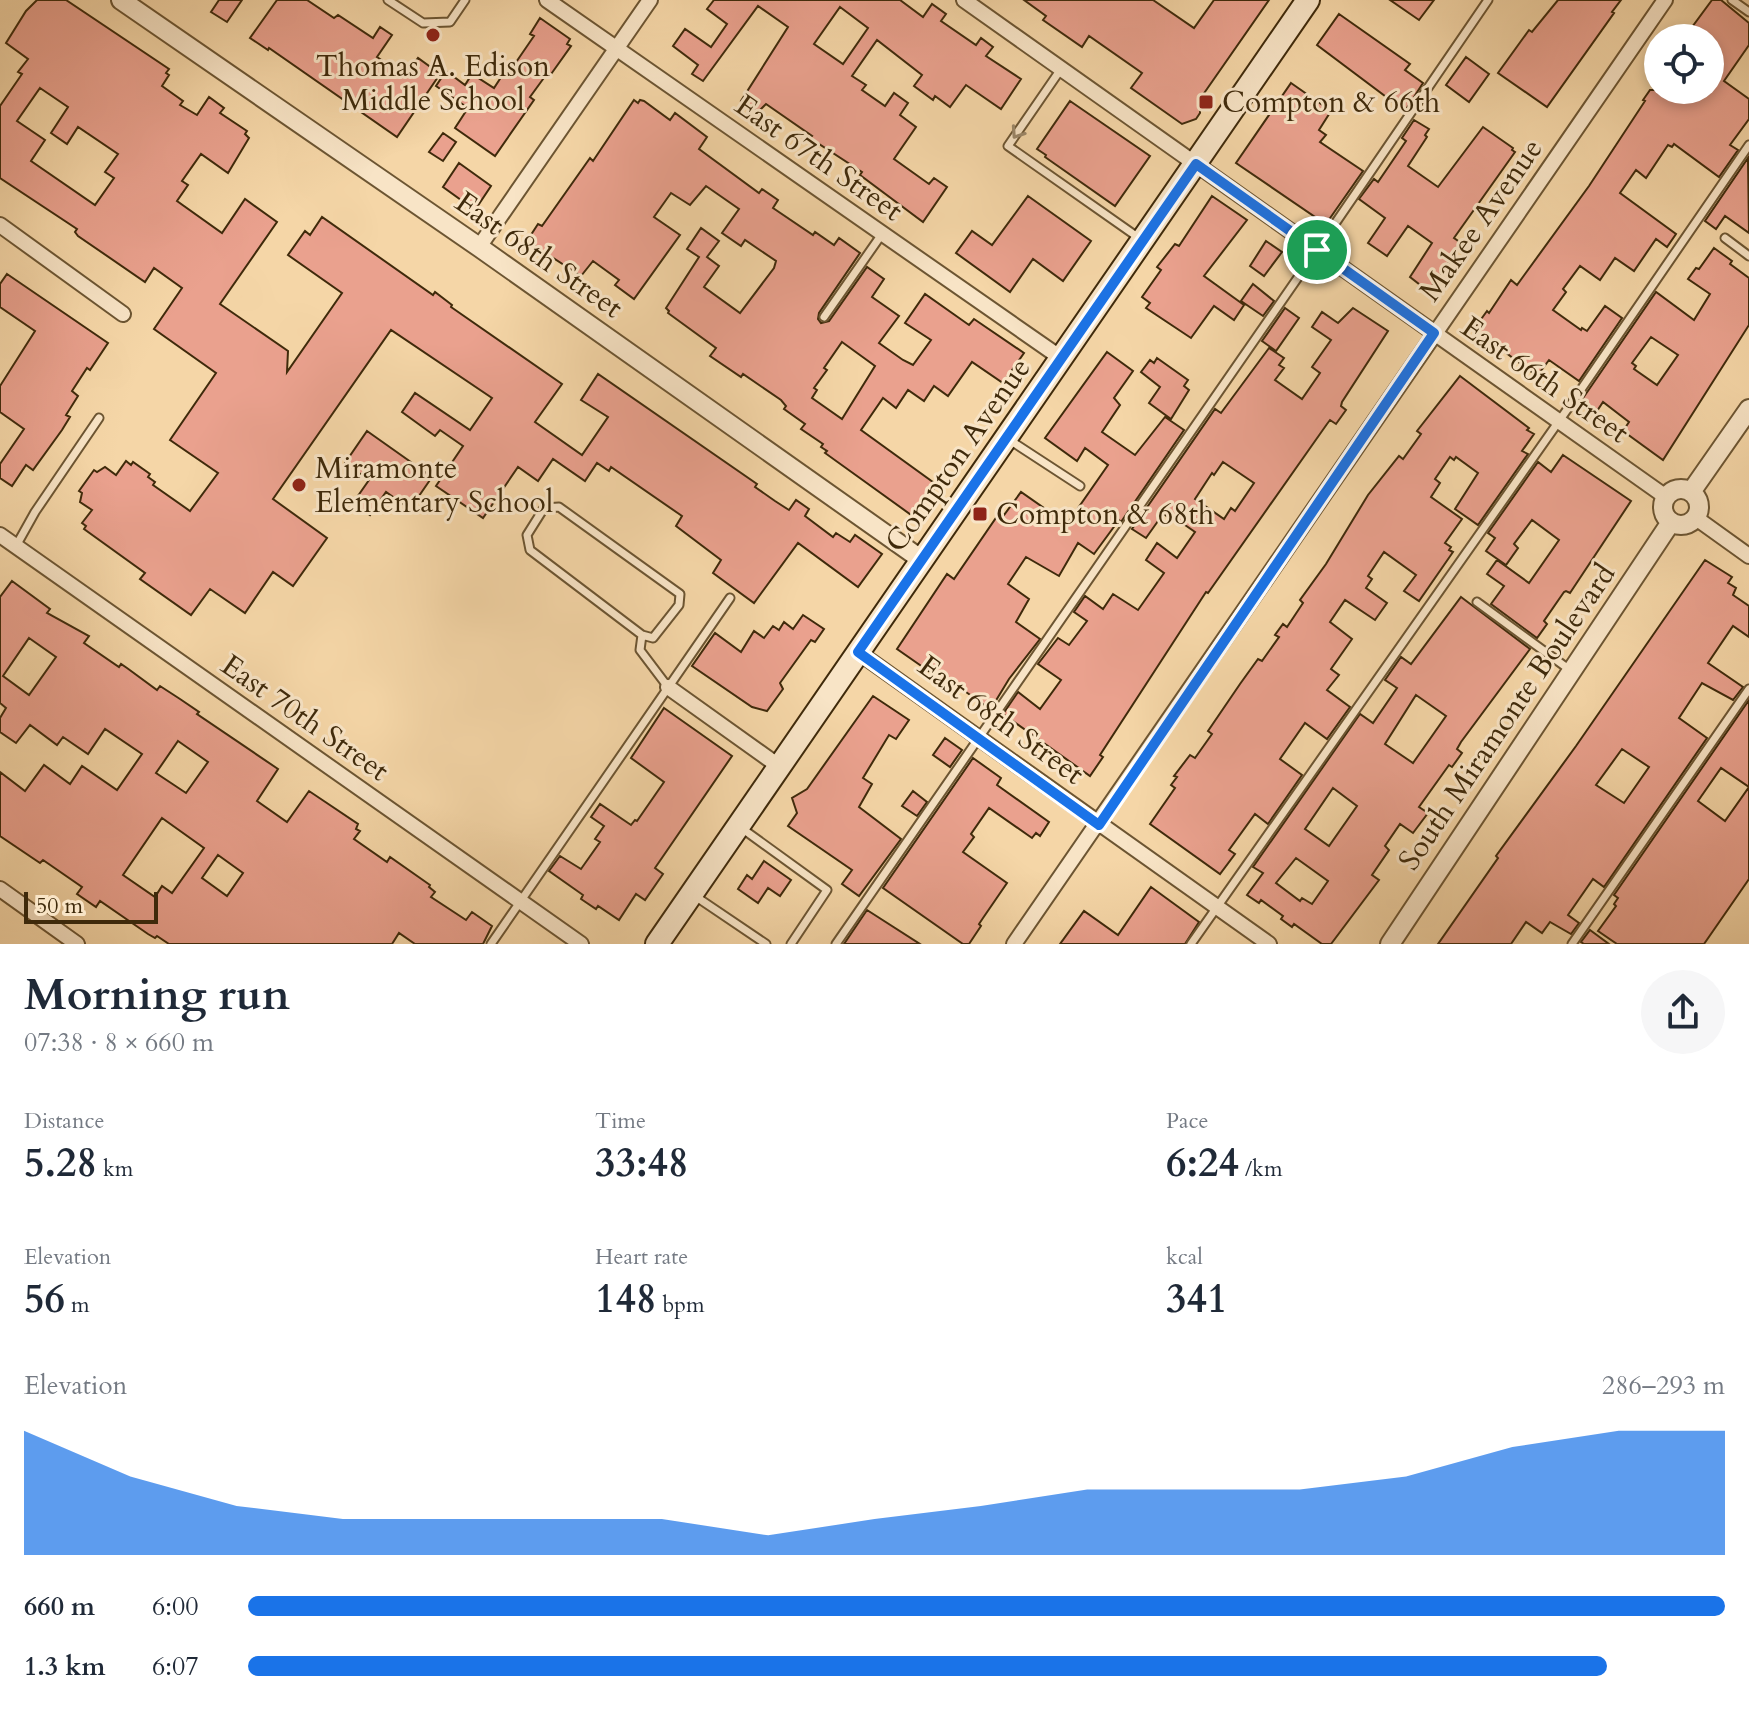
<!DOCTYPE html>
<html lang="en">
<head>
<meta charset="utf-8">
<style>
	:root { --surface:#fff; --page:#f6f6f7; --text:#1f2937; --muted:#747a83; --accent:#1a73e8 }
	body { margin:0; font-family:Cardo,serif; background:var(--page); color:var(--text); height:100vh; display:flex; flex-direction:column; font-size:30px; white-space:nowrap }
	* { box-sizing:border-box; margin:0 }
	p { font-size:26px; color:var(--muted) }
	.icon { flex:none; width:44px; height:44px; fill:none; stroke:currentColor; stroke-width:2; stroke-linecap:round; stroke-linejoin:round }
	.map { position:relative; height:944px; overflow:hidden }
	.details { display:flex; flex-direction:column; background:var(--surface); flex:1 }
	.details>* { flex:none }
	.buttons { position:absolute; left:1644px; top:24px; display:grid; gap:16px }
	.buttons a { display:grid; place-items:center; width:80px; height:80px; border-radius:50%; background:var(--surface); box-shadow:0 4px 12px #0003; font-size:40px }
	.scale { position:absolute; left:24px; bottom:20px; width:134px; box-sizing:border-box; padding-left:8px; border:4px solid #3f2a0b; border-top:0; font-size:22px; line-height:28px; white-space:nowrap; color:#3f2a0b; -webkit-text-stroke:6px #f8e4c6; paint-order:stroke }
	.pin { position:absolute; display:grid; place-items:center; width:68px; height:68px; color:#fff; margin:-34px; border:4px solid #fff; border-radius:50%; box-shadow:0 2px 8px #0007 }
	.round { display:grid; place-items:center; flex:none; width:84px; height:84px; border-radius:42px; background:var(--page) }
	.headline { display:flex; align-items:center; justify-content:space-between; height:136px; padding:0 24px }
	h1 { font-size:44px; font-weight:700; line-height:60px }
	.stats { display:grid; grid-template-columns:repeat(3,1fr); gap:12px; height:136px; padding:8px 24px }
	.stats div { display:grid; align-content:center }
	.stats b { font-size:40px; font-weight:700 }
	.stats small { font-size:22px; font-weight:400 }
	.stats p { font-size:22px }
	.chart { height:224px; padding:16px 24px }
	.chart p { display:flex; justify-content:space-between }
	.chart svg { width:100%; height:144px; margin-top:8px; fill:var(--accent); opacity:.7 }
	ul { padding:0 24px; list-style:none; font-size:26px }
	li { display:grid; grid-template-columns:128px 96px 1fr; align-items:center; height:60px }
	li i { height:20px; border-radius:10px; background:var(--accent) }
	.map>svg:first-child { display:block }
	.building { fill:#eaa18e; stroke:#3f2a0b; stroke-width:2; fill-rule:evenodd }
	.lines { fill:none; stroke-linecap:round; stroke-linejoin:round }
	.service-casing { stroke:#6c5532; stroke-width:11 }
	.minor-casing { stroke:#6c5532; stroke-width:18 }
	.tertiary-casing { stroke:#6c5532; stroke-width:22 }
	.secondary-casing { stroke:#3f2a0b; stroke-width:26 }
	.service { stroke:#f8e4c6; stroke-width:7 }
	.minor { stroke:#f8e4c6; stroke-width:14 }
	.tertiary { stroke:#f8e4c6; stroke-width:18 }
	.secondary { stroke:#f8e4c6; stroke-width:22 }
	.oneway { stroke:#9c8768 }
	.route-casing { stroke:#fff; stroke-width:16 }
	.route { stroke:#1a73e8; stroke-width:10 }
	.poi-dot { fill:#8f2418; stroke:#f8e4c6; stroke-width:3 }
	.labels { text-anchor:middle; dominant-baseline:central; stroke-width:6; stroke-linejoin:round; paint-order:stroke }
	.poi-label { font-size:30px; fill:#3f2a0b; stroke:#f8e4c6; text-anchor:start }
	.street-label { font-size:30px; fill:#3f2a0b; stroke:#f8e4c6 }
</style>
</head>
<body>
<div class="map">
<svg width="1749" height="944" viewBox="0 0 1749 944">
	<rect width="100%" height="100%" fill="#f5d6a7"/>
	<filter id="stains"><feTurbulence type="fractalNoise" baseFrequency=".0025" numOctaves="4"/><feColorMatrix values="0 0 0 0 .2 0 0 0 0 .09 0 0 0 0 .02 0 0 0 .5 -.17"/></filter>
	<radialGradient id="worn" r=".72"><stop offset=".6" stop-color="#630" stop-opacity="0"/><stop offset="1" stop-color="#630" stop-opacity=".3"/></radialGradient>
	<!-- building -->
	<path class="building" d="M37,0H66L169,69L166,73L169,75L162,86L183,101L180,105L197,115L209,97L224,108L220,113L247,131L245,134L249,138L228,173L201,154L182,181L188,185L177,201L222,233L245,199L277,222L220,304L288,351L287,372L342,293L288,255L305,231L310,235L322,217L433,295L435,292L452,305L451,307L562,384L535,422L582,455L608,417L581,400L598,374L757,484L755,487L775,501L789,510L796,500L809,509L805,516L833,537L836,533L850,542L855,535L882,554L858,587L798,543L754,603L713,573L721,560L676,526L682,516L611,467L609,471L597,463L585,481L553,459L538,481L518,467L483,518L436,486L463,446L440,430L435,436L402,412L415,393L470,430L492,398L391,330L273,499L327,538L293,586L273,572L245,613L210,589L191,615L140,579L145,573L84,529L86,526L82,523L92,510L80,502L82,493L79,491L94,470L97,472L105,467L116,475L126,461L131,465L133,462L150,474L148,477L155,482L153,485L190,511L218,473L170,440L216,373L154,329L182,288L154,268L145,282L78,236L75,232L77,229L0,178V106L22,74L18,72L28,59L6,43L26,11ZM40,88L68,107L51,133L67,144L78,127L118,154L105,172L114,178L95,205L31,161L45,140L17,121Z
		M219,0H242L227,22L211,12Z
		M277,0H307L334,18L338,15L373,38L380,27L392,35L377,57L405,76L418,58L440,74L397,137L269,48L268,50L250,38Z
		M714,0H900L923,17L932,4L946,14L941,21L976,45L981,38L993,47L986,56L1021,79L1001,109L966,85L950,107L935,96L933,100L914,86L922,75L877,40L852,76L866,85L862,90L885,106L894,93L908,103L900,115L916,127L894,159L929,184L934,178L947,187L923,222L860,175L862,172L810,138L812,136L766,104L758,112L741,101L788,27L758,6L703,81L692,74L698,65L673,46L685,29L711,47L727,24L707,9ZM840,7L868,28L843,64L814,44Z
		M1024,0H1153L1194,28L1214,0H1269L1200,99V113L1196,119L1182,124L1131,88L1142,73L1089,36L1082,47L1043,20L1046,16Z
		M1390,0H1434L1419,20Z
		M1558,0H1621L1612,12L1614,13L1547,107L1498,73L1529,30L1532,32Z
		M1712,0H1721L1749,23V45L1724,81L1749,99V119L1730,145L1738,150L1719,177L1674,144L1672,147L1668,145L1646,178L1636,170L1620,193L1676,234L1667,247L1656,239L1634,271L1615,258L1600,280L1580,266L1563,289L1566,292L1553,310L1581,330L1582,328L1587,331L1605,306L1622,318L1579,381L1549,360L1537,376L1474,329L1487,311L1489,313L1511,280L1517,285L1589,186L1645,101L1643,100L1650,90H1679L1690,97L1695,90H1710V38H1684Z
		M1339,14L1410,64L1405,70L1423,83L1405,111L1317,45Z
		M540,18L570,39L567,44L571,46L549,77L546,75L530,97L534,100L495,156L455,128L468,108L436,86L446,71L465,85L472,74L494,88L507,68L510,71L534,36L530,34Z
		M1466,57L1489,74L1469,102L1446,85Z
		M1291,83L1331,111L1319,130L1326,135L1320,142L1363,171L1328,221L1324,223L1236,163Z
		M634,100L638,103L640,100L644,101L670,120L675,113L707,137L699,149L759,193L762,189L778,200L773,208L813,235L815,232L834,245L839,238L860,253L819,313L818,319L821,323L829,321L867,267L884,279L872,297L899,316L879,343L903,360L913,365L931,340L905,323L925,294L969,325L974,319L1024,353L1003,383L972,362L948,396L934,386L924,401L908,390L896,408L883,398L861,430L937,485L914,517L825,453L827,451L821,447L823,444L801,429L805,424L784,409L786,406L781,400L743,374L741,377L710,356L716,348L668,313L669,311L666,308L699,257L687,249L701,228L719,241L707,257L719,266L704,287L740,313L774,268L776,261L745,240L741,246L722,233L739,209L706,186L690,205L671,193L654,217L680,235L634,299L615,285L619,280L593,261L581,276L527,241L538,224L542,226L590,158L593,161ZM842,342L875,366L842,419L812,398L817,390L814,388L827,370L824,368Z
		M1070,101L1150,156L1115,206L1045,157L1046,155L1037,149Z
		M1414,120L1429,129L1425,135L1427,137L1408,166L1438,187L1483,127L1513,148L1512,150L1515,152L1454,238L1461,243L1448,261L1449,264L1428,291L1410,277L1432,243L1408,226L1387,256L1368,243L1385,218L1359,199L1374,179L1378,182L1406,141L1402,138Z
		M443,133L456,142L443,161L429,152Z
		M1748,158L1749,233L1725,216L1716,229L1705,221Z
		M459,163L491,186L475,210L443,187Z
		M1028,196L1091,241L1063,281L1033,259L1010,292L956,253L972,231L992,245Z
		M1212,196L1247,220L1204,276L1244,305L1234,320L1214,306L1191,338L1146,308L1150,303L1142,297L1161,270L1157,267L1175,244L1179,246Z
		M1266,241L1282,252L1264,276L1250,266Z
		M1714,248L1732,261L1730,264L1749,278V325L1663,460L1623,431L1629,422L1603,402L1595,414L1583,406L1585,403L1581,401L1656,292L1694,320L1710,294L1688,279L1696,268L1699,269ZM1651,337L1678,355L1657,385L1634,369L1636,366L1632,363Z
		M7,274L108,343L90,370L87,368L72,391L78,396L66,415L70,417L62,430L33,470L26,465L12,486L0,478V464L24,429L0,412V386L35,331L0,307V284Z
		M1253,284L1274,301L1263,316L1241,301Z
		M1285,308L1299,318L1276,351L1262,341Z
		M1353,308L1388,331L1342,402L1341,406L1346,410L1336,424L1330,420L1327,424L1208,593L1206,592L1100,755L1103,757L1090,776L1003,714L1018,692L1040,709L1061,680L1038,664L1058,638L1069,645L1087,621L1074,612L1085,596L1103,609L1113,594L1138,610L1164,573L1146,560L1157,543L1177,558L1195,532L1172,516L1170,518L1163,514L1146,538L1132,529L1215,409L1221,413L1269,348L1284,358L1279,365L1284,368L1275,380L1302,399L1320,373L1312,367L1331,340L1312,327L1322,312L1338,323ZM1223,462L1254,483L1235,511L1231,508L1224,519L1195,499L1212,473L1214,475Z
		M1107,352L1133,371L1114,398L1120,405L1102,432L1135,455L1165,417L1184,430L1121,522L1119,520L1094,554L1078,543L1059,576L1026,557L1008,584L1029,599L1016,622L1040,639L1009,679L992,707L987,703L986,706L943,676L940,679L897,649L947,574L954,579L1000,512L1004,515L1021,492L1067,524L1108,465L1085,448L1077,461L1045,438Z
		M1157,358L1188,380L1184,386L1189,390L1171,419L1149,403L1160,387L1141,372L1150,360L1154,363Z
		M1460,376L1529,428L1527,430L1534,434L1522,451L1528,454L1478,525L1455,509L1478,473L1456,457L1454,460L1450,457L1435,479L1440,483L1431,497L1462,519L1445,543L1451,547L1449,550L1453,552L1419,601L1404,591L1416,575L1384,552L1368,576L1372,579L1366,588L1387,603L1375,620L1345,600L1330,622L1352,639L1331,669L1339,675L1327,690L1350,707L1327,739L1305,723L1280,759L1302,775L1268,824L1255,814L1229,850L1235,854L1220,874L1150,824L1175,788L1171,785L1177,777L1174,776L1190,755L1195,758L1212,734L1208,731L1240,684L1258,659L1262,661L1279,637L1275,635L1283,624L1287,627L1303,603L1300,600L1326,564L1368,495L1399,456L1403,459L1421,434L1417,431Z
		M367,431L432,477L410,509L386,492L370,515L353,503L369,480L345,463Z
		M1563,455L1631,501L1570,593L1566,591L1564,592L1544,621L1547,624L1537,638L1491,604L1504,586L1487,574L1497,560L1529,583L1559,540L1532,520L1514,544L1518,548L1506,565L1486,551L1495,538L1488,533L1538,462L1551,472Z
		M1705,560L1732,577L1728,583L1736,588L1733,595L1749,606V637L1733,626L1708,663L1743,687L1733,700L1702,683L1679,718L1707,738L1604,887L1593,879L1568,915L1579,923L1571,934L1550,922L1542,933L1526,922L1511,944H1438L1498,858L1496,856L1576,746ZM1622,749L1649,767L1624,803L1596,785Z
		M12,581L50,609L47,613L89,636L84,643L119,667L121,664L127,668L157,690L160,686L180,699L199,712L197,714L278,769L257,801L287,822L309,791L358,824L356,829L360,831L354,839L387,862L390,857L430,885L429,887L435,892L431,897L466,920L472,912L492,926L483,944H415L399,933L392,944H169L157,936L155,938L148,934L100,901L96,907L77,894L82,887L43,860L40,863L0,836V772L25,791L44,765L70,784L82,766L117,790L142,754L105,729L88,754L63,737L57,745L30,725L16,743L0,732V718L6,708L0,703V597ZM29,638L56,657L29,695L3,676ZM178,741L208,762L186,793L156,773ZM162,818L204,848L172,893L162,886L155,897L123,875ZM218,855L243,873L227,896L202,878Z
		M1461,597L1530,649L1461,742L1457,749L1462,753L1452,767L1449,765L1419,807L1428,813L1413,833L1400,824L1385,846L1389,850L1372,875L1379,880L1331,944H1322L1294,924L1292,927L1281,919L1283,916L1261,900L1259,903L1247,895L1263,873L1253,867L1360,714L1373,723L1397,688L1385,680L1401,657L1411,664ZM1416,695L1446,716L1413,763L1385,744ZM1333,788L1357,806L1329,846L1305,829ZM1296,858L1328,881L1312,904L1302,898L1300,901L1276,883Z
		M803,615L824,629L815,642L811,640L780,683L783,689L767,711L752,707L692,666L715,633L741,652L754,631L764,638L773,626L779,630L784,622L793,629Z
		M873,696L909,720L896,739L889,735L863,778L872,784L859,807L901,839L859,896L842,884L852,870L788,826L797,813L792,798L807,789Z
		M1749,700V787L1721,768L1698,801L1725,821L1749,787V879L1704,944H1617L1598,931L1616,906L1614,904L1618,898L1614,895Z
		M664,708L732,756L655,868L663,874L645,900L636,894L619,920L598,906L596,909L581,899L583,895L549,871L560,856L581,869L600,842L595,839L604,826L591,817L600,804L631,825L635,820L637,821L664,782L631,758Z
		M945,738L962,750L950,767L933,755Z
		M973,758L1001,778L997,785L1049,822L1040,836L1036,833L1032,838L989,808L971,834L974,837L963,852L1007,883L983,918L979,924L981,926L969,944H963L883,888Z
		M913,791L927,802L917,816L902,806Z
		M764,861L791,880L780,896L768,888L758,903L738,889L747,875L752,879Z
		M1151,887L1199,922L1185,944H1060L1084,911L1118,935Z
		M867,910L920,944H844Z
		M1590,930L1609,944H1584L1581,942Z"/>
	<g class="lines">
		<defs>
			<path id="service" d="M388,0L423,23L450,22L465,0
				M1732,0L1749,12
				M1061,69L1008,146L1139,238
				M1725,238L1749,256
				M824,317L882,234
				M1008,439L1080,486
				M559,507L680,594L679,605L653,638L642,635L530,550L527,535L544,508Z
				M16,546L35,512L99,418
				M1477,602L1570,670
				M642,635L640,650L668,687
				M740,827L827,890L791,944
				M695,896L766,944
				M491,944L730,598
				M836,944L1317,250L1488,0
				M1191,944L1571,404L1749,145
				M1572,944L1749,689"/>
			<path id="minor" d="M547,0L1061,358
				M964,0L1666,497
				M0,225L123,314
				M479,247L650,0
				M1696,518L1749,556
				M0,535L581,944
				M858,652L1269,944
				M668,687L780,767
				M0,889L77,944
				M1014,944L1665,0"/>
			<path id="tertiary" d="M121,0L479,247L922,560
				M1663 507a18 18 0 1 1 36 0a18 18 0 1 1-36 0Z
				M1691,492L1749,409
				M1390,944L1671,522"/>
			<path id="secondary" d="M657,944L1308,0"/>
		</defs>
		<!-- service casing -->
		<use href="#service" class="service-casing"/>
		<!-- minor casing -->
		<use href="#minor" class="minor-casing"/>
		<!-- tertiary casing -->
		<use href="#tertiary" class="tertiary-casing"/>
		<!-- secondary casing -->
		<use href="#secondary" class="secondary-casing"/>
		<!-- service -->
		<use href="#service" class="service"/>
		<!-- minor -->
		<use href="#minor" class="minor"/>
		<!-- tertiary -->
		<use href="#tertiary" class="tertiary"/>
		<!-- secondary -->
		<use href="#secondary" class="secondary"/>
	</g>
	<!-- one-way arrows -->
	<defs><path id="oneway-chevron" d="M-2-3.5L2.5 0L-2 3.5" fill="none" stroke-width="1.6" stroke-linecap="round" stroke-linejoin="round" transform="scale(2)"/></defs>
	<use class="oneway" href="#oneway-chevron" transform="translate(1017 133) rotate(124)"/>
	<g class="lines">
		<defs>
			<path id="route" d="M1196,164L1434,333L1099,825L858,652Z"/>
		</defs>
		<!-- route casing -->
		<use href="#route" class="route-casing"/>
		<!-- route -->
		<use href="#route" class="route"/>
	</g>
	<!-- markers -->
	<g class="poi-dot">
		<circle cx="433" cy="35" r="8"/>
		<rect x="1198" y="94" width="16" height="16" rx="4"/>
		<circle cx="299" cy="485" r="8"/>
		<rect x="972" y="506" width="16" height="16" rx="4"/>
	</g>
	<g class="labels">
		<!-- poi labels -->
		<g class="poi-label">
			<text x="433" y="66" text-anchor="middle">Thomas A. Edison<tspan x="433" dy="34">Middle School</tspan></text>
			<text x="1222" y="102">Compton &amp; 66th</text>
			<text x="315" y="468">Miramonte<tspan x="315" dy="34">Elementary School</tspan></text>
			<text x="996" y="514">Compton &amp; 68th</text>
		</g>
		<!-- street labels -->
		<g class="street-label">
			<text transform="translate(819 158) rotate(35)">East 67th Street</text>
			<text transform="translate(1481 220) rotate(-55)">Makee Avenue</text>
			<text transform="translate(539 255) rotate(35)">East 68th Street</text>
			<text transform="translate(1545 380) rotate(35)">East 66th Street</text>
			<text transform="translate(958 455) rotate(-55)">Compton Avenue</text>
			<text transform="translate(1507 717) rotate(-56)">South Miramonte Boulevard</text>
			<text transform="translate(305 718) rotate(35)">East 70th Street</text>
			<text transform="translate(1001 720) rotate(36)">East 68th Street</text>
		</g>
	</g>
	<rect width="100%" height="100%" filter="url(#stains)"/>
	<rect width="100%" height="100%" fill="url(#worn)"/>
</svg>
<div class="buttons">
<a><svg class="icon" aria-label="locate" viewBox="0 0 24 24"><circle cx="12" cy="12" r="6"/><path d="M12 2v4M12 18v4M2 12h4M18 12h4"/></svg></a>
</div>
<div class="scale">50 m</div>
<div class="pin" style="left:1317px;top:250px;background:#1e9e55"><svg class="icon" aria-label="arrive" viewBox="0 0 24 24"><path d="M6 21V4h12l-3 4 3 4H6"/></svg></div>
</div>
<section class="details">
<div class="headline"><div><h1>Morning run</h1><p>07:38 · 8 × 660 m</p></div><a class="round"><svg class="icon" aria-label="share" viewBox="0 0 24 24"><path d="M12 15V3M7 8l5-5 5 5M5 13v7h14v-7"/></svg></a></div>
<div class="stats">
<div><p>Distance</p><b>5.28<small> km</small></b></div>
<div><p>Time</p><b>33:48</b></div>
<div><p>Pace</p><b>6:24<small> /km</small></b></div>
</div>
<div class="stats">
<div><p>Elevation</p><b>56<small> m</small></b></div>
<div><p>Heart rate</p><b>148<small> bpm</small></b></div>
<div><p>kcal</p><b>341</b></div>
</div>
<div class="chart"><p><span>Elevation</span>286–293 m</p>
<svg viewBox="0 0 160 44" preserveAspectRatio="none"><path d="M0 44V6L10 20L20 29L30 33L40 33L50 33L60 33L70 38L80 33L90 29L100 24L110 24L120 24L130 20L140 11L150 6L160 6V44z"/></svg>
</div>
<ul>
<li><b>660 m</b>6:00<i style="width:100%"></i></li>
<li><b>1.3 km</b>6:07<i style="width:92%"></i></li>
</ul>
</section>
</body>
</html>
